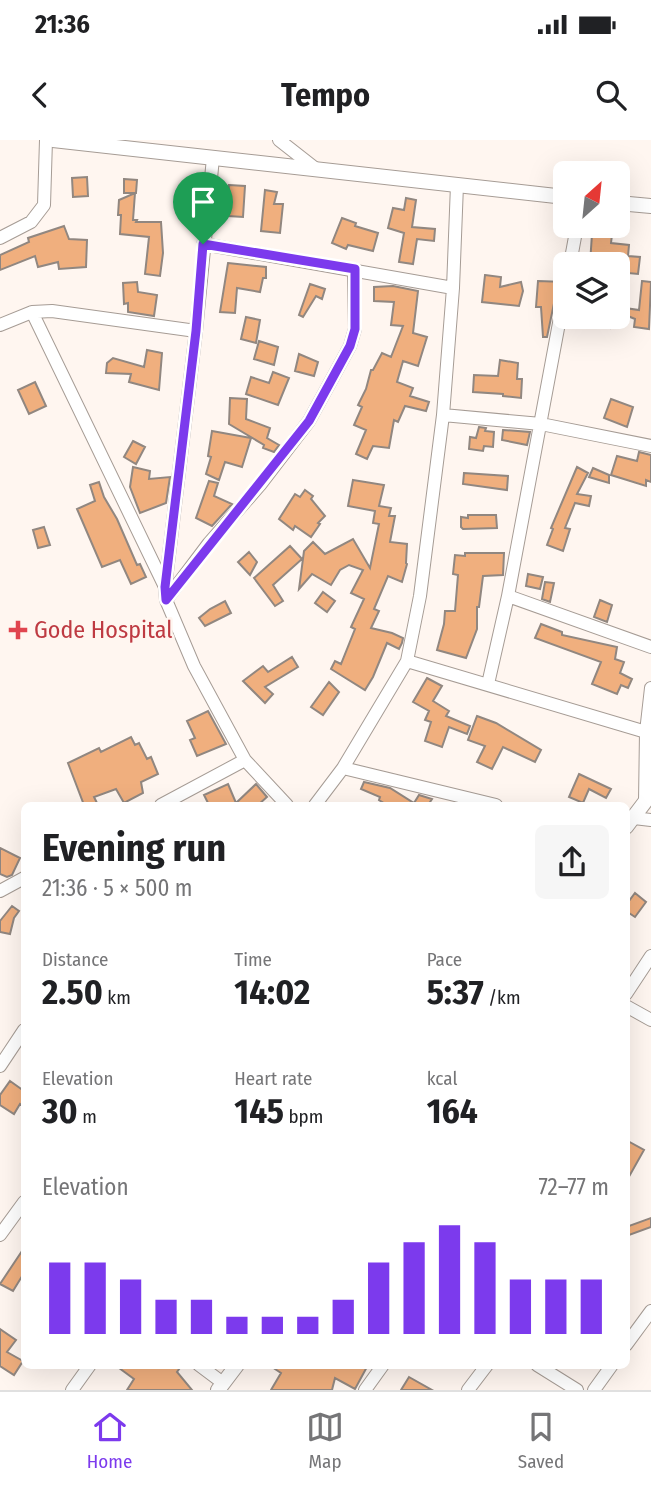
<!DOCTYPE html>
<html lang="en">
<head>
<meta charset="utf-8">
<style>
	:root { --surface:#fff; --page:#f6f6f6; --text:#202124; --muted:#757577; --line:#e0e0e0; --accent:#7c3aed }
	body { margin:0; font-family:"Fira Sans Condensed",sans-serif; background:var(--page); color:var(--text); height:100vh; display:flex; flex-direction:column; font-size:26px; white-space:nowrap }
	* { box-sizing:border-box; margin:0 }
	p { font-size:23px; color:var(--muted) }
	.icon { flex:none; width:38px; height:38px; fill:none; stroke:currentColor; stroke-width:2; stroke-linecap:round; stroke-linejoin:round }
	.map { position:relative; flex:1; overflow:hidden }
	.details { position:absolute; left:21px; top:662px; width:609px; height:567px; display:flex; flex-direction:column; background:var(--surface); border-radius:10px; box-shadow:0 7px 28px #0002 }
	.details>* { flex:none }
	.needle { width:46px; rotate:27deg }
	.controls { position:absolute; left:553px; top:21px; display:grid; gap:14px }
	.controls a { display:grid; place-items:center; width:77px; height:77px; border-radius:10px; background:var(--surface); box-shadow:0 7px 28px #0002; font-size:35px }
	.pin { position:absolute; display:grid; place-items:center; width:60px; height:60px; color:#fff; margin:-72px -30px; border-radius:50% 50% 50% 0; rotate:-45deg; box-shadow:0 0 7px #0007 }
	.pin .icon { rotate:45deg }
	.round { display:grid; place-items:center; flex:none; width:74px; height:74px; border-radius:10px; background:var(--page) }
	.head { display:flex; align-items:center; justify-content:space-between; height:119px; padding:0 21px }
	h1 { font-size:38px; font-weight:700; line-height:52px }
	.stats { display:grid; grid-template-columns:repeat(3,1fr); gap:10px; height:119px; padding:7px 21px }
	.stats div { display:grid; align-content:center }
	.stats b { font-size:35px; font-weight:700 }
	.stats small { font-size:19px; font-weight:400 }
	.stats p { font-size:19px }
	.chart { height:196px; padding:14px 21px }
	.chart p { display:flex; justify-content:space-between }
	.chart svg { width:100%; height:126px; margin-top:7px; stroke:var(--accent); stroke-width:6 }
	.status { display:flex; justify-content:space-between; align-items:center; height:49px; padding:0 35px; background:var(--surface); direction:ltr }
	.status svg { height:19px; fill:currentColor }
	header { display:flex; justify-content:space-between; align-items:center; height:91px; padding:0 21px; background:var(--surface); font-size:32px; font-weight:700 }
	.tab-bar { display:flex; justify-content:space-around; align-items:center; height:98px; border-top:2px solid var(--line); background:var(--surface); font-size:19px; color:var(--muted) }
	.tab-bar a { display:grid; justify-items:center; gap:4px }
	.tab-bar .current { color:var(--accent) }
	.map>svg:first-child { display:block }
	.building { fill:#f0af7e; stroke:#918780; stroke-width:2 }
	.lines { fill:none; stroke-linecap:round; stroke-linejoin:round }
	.minor-casing { stroke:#a69c95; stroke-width:14 }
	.tertiary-casing { stroke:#a69c95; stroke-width:16 }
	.minor { stroke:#fff; stroke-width:12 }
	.tertiary { stroke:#fff; stroke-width:14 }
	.route-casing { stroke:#fff; stroke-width:14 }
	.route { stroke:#7c3aed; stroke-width:9 }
	.health-dot { fill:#e0444e; stroke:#fff6f0; stroke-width:2.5 }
	.labels { text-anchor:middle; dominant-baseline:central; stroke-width:5; stroke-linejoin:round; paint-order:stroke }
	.health-label { font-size:24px; fill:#be3a42; stroke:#fff6f0; text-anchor:start }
</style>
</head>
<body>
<div class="status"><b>21:36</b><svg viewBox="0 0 49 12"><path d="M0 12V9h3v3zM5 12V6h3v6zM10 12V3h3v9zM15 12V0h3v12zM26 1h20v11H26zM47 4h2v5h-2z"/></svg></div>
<header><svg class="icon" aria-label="back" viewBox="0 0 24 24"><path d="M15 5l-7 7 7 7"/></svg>Tempo<svg class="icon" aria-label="search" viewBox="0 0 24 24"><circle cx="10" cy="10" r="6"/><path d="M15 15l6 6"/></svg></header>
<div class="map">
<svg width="651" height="1250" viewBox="0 0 651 1250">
	<rect width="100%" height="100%" fill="#fff6f0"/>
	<!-- building -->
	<path class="building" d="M87,37L88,56L73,57L72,38Z
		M124,39L137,40L136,53H124Z
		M229,45L245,46L243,77L228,76Z
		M265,50L277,52L274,64H283L280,93L261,91Z
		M135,53L133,80H137L136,82H161L163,113L160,136L145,134L149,97L120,94L121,75H118L119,60Z
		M406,58L416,60L412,87L435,89L434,101L417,99L413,124L399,122L404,93L388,88L393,68L404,70Z
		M342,78L356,83L355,86L378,93L373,111L348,105L346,109L332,103Z
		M64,86L69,99L87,100L86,127L59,129L58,122L38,127L35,116L0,130V115L29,102L28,98Z
		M592,94L612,95L611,103L629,105L628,116L640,117L638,134L618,132V124H590Z
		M228,123L266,127V138H263L260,152L237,148L235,173L220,172Z
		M485,135L501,137L500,147L521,142L523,151L519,166L482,162Z
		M538,141L565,142L559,145L557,149L547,197H543L541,167H536Z
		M642,141L651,142L649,189L634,187L635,179L618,172V167L639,170Z
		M137,142L138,152L157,155L154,176L128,172V163L124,164L123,143Z
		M310,144L325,149L322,159L316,156L303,177L299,175Z
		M393,146L418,151L413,193L427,197L418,226L403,221L397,242L413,248L410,256L429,262L426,271L405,266L398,282L394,280L389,308L373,306L367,319L356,314L366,290L354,285L362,267L358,265L366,249L371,230H373L382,213L391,217L403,186L391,185L394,162L374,161V147Z
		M246,177L260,180L256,203L241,199Z
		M584,177H615L610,188Z
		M259,201L278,207L274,225L254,219Z
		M147,210L162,213L159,250L129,242L131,234L106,233L107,223L113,218L144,227Z
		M299,214L318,222L314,236L295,231Z
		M500,220L518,223L517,239H522L521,258L503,256V254L473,252L474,235L498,236Z
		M273,232L289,238L278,265L246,254L251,237L269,243Z
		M35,242L46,266L29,274L18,250Z
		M230,258L247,259L246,279L270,288L267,298L279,305L274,312L263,308L264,305L229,284Z
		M611,259L633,267L627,287L604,278Z
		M479,287L486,288L485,291L494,292L493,307L484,306L483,311L469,309L470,297L476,298Z
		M503,290L530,292L527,305L502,300Z
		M212,291L251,298L242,327L225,322L219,340L206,334L211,317L208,316Z
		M133,301L145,307L136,324L124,317Z
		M639,312L651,315V342L646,340V346L611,335L617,316L637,321Z
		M133,327L150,331L149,339L170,337L166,363L140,373L130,347Z
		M577,327L588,333L577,354L591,356L589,366L575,363L565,388L570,389L563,411L547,405L553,389L551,388Z
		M593,328L609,335V343L589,337Z
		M464,333L508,336L507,350L463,344Z
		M353,340L384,345L379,366L391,368L389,376H395L390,402L407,404L406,423L407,424L402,442L388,436L374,469L379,471L371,488L392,493L403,498L402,503L399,509L387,503L373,537L365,550L331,529L335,521L341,524L355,489L351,487L364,459L351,453L363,430L349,425L340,430L331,445L312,434L299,449L304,411L313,402L325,414L353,399L370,428L379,384L373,383L375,371L348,366Z
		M209,341L218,343L214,356L232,364L212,386L196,378Z
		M99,342L104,357L117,379L137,425L140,424L146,437L131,444L120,420L102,427L77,369L95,361L90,345Z
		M305,350L313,356L311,359L325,376L318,383L320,384L311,397L295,386L293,390L279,379L295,354L300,357Z
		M468,375H496L497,388L463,389L461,387V377L468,378Z
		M44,387L50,405L38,408L33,390Z
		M290,406L302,419L273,445L283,461L275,466L254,438Z
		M249,412L257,422L250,435L238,422Z
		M465,413H504L503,435L483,436L479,467H477V489L466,518L437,510L444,484L445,471H455L458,435L453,434L455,415L465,416Z
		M528,434L543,437L540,449L526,446Z
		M545,442L554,443L550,462L542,459Z
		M323,452L335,461L327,472L315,463Z
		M600,460L612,465L607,482L594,477Z
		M225,461L231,473L205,486L199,478L210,469Z
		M541,484L562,492V495L617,507L615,519L624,522L620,533L632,539L628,548L621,545L617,554L592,544L601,522L535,498Z
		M292,517L298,527L265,547L273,554L265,563L243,541L263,526L268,532Z
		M427,538L442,546L433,561L449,571L446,576L470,586L467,594L449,587L442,607L425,601L431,582L425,580L429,571L413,562Z
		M329,542L339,552L323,575L311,567Z
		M208,571L226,604L197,616L190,600L195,598L187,581Z
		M477,576L496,583L541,610L535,622L503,607L492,629L477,622L485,606L468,600Z
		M131,597L135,605L139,603L147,619L151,617L158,634L141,642L143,653L124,663L116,649L94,657L98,665H84L68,623L99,608L101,612Z
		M579,634L611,649L606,658L589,649L583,663L569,657Z
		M364,642L390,648L414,663L419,655L432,659L428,665H387L379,660L380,657L361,649Z
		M228,644L236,663L256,644L267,657L258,665H209L204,655Z
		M0,708L20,718L12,735L7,737L0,734Z
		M635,753L646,762L635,777L626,771V765Z
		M12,766L19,771L14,778L10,794L0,792V781Z
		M10,941L24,951V967L20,964L14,974L0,965V955Z
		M626,1000L644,1010L626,1042Z
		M651,1078V1087L629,1095L626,1087Z
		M24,1108V1133L13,1151L0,1144Z
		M0,1189L16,1200L7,1212L23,1221L14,1235L0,1226Z
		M115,1225H182L177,1232L192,1250H127L134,1239Z
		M269,1225H368L355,1249L335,1238L332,1250H271L281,1233Z
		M409,1237L432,1250H401Z"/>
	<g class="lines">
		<defs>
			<path id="minor" d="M279,0L316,29
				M213,18L196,191L165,448L166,460L194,526L245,620L287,665
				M0,98L31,82L44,65L46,0
				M203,104L453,148
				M570,124L577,86
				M32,172L165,447
				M0,185L32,172L52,171L196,191
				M443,275L541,284L651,306
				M508,456L651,507
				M166,460L209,403L260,345L309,281L350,206L355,189L354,129
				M407,521L646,592
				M488,544L508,456L565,151
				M343,628L496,665
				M645,662L646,592L651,548
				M161,665L245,620
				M315,665L343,628L407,521L420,456L443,275L453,148L457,45
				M634,678L651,680
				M0,751L24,738
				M626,854L651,816
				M626,866L651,880
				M0,926L24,890
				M0,1095L24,1062
				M626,1205L651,1171
				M199,1225L223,1243
				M537,1225L577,1250
				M72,1250L90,1225
				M365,1250L383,1225
				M468,1250L487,1225
				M594,1250L612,1225"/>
			<path id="tertiary" d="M53,0L565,57
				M618,63L651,66
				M626,687L651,654
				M218,1250L237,1225"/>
		</defs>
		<!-- minor casing -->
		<use href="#minor" class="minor-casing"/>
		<!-- tertiary casing -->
		<use href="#tertiary" class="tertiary-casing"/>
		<!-- minor -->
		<use href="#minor" class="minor"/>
		<!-- tertiary -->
		<use href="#tertiary" class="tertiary"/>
	</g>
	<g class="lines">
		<defs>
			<path id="route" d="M203,104L355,129V189L350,206L309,281L166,460L165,447L196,191Z"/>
		</defs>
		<!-- route casing -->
		<use href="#route" class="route-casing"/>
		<!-- route -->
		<use href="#route" class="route"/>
	</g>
	<!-- markers -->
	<path class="health-dot" d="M14.5 479.5h7v7h7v7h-7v7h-7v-7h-7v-7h7z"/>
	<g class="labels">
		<!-- health labels -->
		<g class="health-label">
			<text x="34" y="490">Gode Hospital</text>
		</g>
	</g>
</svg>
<div class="controls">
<a><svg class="needle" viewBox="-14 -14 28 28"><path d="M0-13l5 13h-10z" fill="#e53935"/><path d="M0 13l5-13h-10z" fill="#757577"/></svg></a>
<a><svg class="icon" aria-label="layers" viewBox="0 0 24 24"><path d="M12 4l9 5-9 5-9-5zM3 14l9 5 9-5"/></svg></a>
</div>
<div class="pin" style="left:203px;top:104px;background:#1e9e55"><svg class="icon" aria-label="arrive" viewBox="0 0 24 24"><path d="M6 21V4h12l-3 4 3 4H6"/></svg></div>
<section class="details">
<div class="head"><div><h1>Evening run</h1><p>21:36 · 5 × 500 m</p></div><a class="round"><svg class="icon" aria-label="share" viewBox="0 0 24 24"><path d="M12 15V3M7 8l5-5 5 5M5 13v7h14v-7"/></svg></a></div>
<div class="stats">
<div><p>Distance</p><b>2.50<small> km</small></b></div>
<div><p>Time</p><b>14:02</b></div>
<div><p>Pace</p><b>5:37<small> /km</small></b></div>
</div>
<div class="stats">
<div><p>Elevation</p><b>30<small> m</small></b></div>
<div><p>Heart rate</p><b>145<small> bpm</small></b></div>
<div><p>kcal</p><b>164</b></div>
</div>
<div class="chart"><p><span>Elevation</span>72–77 m</p>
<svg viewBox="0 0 160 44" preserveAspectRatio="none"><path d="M5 44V19M15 44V19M25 44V25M35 44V32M45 44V32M55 44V38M65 44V38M75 44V38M85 44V32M95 44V19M105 44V12M115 44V6M125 44V12M135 44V25M145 44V25M155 44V25"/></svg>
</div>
</section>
</div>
<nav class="tab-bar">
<a class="current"><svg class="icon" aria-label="home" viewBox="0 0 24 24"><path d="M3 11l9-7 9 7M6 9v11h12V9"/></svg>Home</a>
<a><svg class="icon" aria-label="map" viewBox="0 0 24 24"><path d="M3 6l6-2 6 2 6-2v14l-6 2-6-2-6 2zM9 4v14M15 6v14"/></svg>Map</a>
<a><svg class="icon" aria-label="saved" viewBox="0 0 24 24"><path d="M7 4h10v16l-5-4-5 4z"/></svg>Saved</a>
</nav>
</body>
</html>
